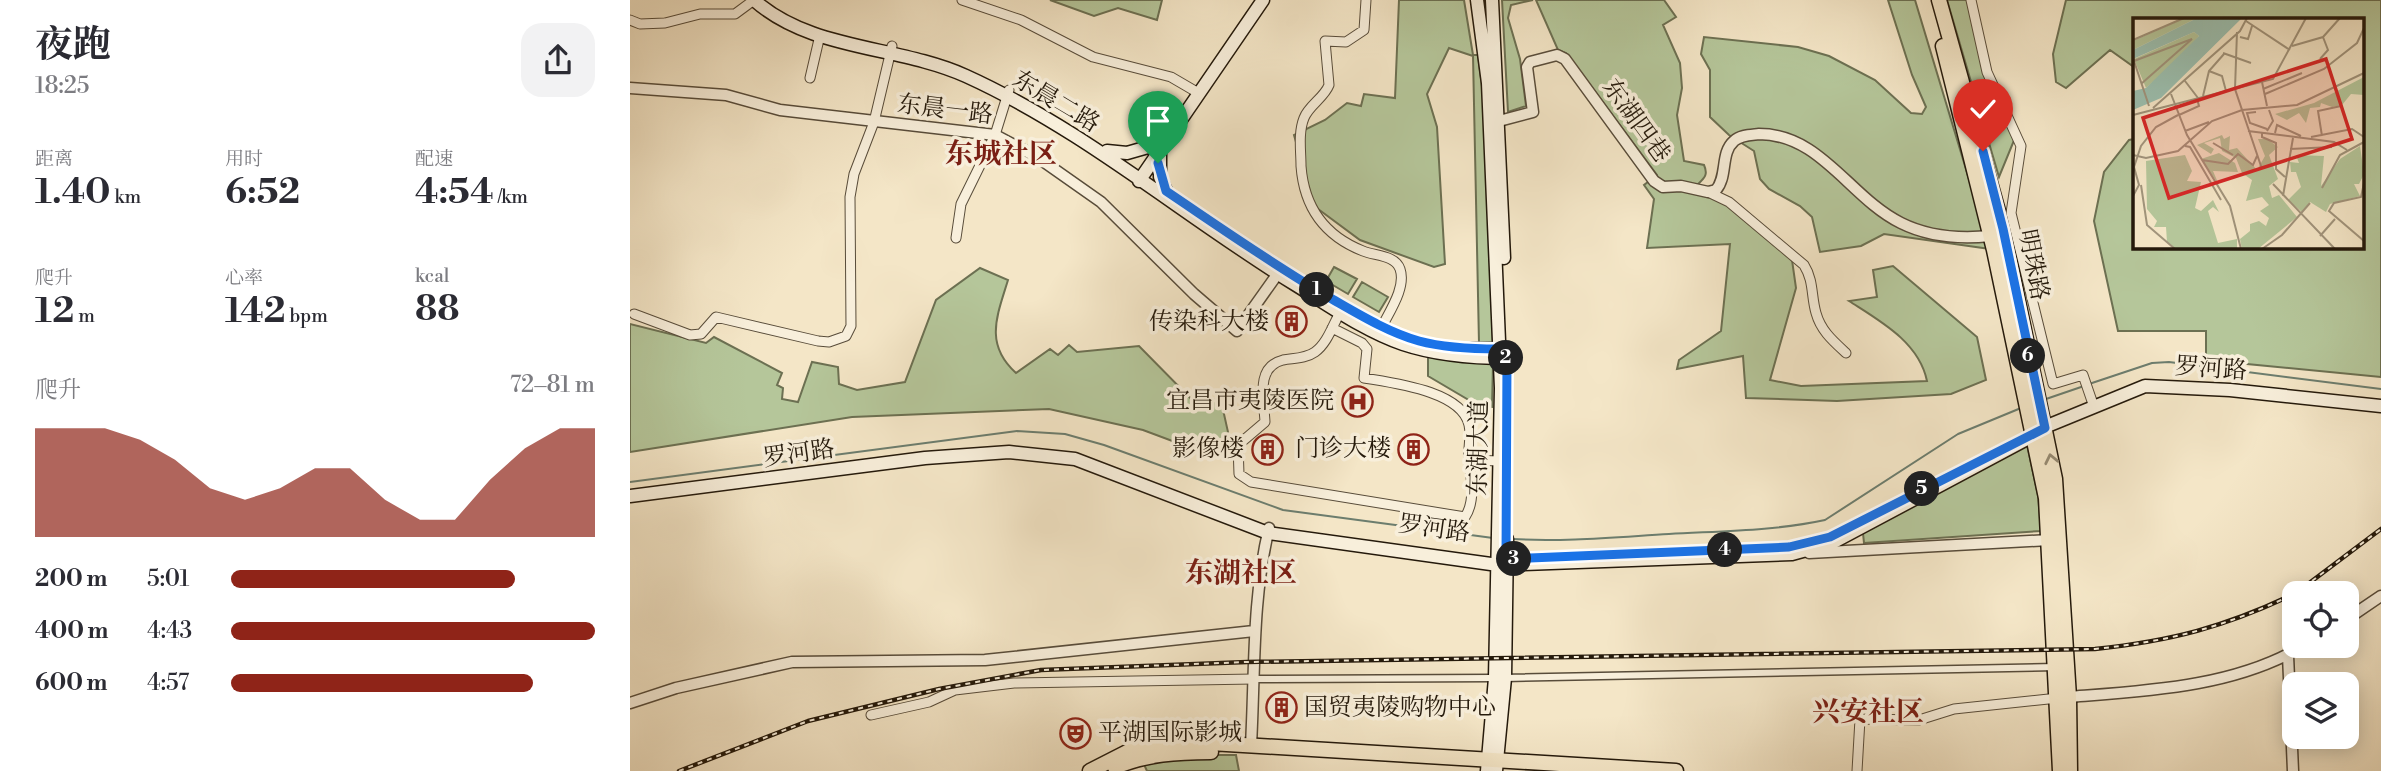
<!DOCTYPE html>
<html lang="zh">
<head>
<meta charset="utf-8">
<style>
	:root { --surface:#fff; --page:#f2f2f3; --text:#2b2b33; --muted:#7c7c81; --accent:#8f2418 }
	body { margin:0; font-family:"Libre Bodoni","Noto Serif SC",serif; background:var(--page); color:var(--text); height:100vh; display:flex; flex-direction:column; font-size:26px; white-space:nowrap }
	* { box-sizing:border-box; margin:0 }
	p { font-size:23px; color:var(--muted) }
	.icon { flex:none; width:38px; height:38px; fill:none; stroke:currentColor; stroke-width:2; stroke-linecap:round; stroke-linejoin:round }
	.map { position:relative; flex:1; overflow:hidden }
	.sheet { display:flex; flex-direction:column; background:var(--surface); width:630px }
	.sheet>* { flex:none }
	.fabs { position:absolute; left:1652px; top:581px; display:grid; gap:14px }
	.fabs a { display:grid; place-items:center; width:77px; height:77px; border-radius:14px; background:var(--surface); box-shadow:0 4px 18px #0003; font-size:35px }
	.pin { position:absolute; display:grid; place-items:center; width:60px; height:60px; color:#fff; margin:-72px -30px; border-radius:50% 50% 50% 0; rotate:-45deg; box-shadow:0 0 7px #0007 }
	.pin .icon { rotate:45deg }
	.km { position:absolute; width:35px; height:35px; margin:-18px; border-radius:50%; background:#222; color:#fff; font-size:19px; line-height:35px; text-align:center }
	.round { display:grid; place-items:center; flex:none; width:74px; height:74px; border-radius:21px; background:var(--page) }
	.overview { display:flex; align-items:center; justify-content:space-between; height:119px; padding:0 35px }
	h1 { font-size:38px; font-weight:700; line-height:52px }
	.figures { display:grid; grid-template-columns:repeat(3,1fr); gap:10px; height:119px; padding:7px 35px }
	.figures div { display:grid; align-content:center }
	.figures b { font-size:35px; font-weight:700 }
	.figures small { font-size:19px; font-weight:400 }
	.figures p { font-size:19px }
	.chart { height:196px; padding:14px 35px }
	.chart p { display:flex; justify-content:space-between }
	.chart svg { width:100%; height:126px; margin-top:7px; fill:var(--accent); opacity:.7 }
	ul { padding:0 35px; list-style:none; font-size:23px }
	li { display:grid; grid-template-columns:112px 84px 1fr; align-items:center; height:52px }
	li i { height:18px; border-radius:9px; background:var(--accent) }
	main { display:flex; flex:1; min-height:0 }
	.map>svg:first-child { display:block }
	.green { fill:#b5c69a; stroke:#6c7052; stroke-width:2 }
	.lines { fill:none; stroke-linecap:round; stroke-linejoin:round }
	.stream { stroke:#6c7d6e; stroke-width:2 }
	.pedestrian-casing { stroke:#584c3a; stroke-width:9 }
	.minor-casing { stroke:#584c3a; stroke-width:11 }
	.tertiary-casing { stroke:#584c3a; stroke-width:13 }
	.secondary-casing { stroke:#24190b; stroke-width:15 }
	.primary-casing { stroke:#24190b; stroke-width:17 }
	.pedestrian { stroke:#f8efdb; stroke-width:6 }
	.minor { stroke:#f8efdb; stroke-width:9 }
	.tertiary { stroke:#f8efdb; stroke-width:10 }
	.secondary { stroke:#f8efdb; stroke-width:12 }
	.primary { stroke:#f4e6c7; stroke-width:14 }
	.rail-casing { stroke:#24190b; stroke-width:4.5 }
	.rail { stroke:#f8efdb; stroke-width:2; stroke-dasharray:5; stroke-linecap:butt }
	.oneway { stroke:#968a72 }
	.route-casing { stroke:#fff; stroke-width:14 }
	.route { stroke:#1a73e8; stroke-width:9 }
	.labels { text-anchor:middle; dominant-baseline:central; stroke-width:7; stroke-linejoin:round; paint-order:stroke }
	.street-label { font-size:24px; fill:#24190b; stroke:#f8efdb }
	.poi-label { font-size:24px; fill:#24190b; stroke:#f8efdb; text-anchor:end }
	.quarter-label { font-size:28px; font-weight:bold; fill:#7a1f14; stroke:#f8efdb }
	.inset-road { fill:none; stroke:#a1947c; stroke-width:2 }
	.view { fill:#d62828; fill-opacity:0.15; stroke:#d62828; stroke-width:3.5 }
	.inset-edge { fill:none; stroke:#24190b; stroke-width:3.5 }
</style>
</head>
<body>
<main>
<section class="sheet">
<div class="overview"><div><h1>夜跑</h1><p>18:25</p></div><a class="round"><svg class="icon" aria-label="share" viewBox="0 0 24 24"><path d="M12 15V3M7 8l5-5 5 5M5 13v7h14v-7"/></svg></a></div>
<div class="figures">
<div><p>距离</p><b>1.40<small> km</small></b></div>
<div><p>用时</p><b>6:52</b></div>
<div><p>配速</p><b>4:54<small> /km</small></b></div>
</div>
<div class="figures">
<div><p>爬升</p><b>12<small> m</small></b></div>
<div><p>心率</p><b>142<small> bpm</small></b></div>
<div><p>kcal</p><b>88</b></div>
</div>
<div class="chart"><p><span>爬升</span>72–81 m</p>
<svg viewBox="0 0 160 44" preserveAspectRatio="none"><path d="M0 44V6L10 6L20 6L30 10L40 17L50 27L60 31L70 27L80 20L90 20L100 31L110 38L120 38L130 24L140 13L150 6L160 6V44z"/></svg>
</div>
<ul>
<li><b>200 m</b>5:01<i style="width:78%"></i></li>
<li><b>400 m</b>4:43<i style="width:100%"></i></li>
<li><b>600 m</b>4:57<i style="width:83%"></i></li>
</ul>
</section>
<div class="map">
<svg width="1751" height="771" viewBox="0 0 1751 771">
	<rect width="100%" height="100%" fill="#f4e6c7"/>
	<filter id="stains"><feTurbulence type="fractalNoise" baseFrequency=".00286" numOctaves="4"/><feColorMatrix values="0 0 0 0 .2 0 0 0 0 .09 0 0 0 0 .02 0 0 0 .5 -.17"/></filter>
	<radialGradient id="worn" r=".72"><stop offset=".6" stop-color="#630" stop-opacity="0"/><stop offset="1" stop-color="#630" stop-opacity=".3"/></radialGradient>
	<!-- green -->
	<path class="green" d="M420,0H532L527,20L488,8L464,16Z
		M769,0H834L843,55H848L854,102L863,343H849L843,56L819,48L797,94L807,127L815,264L804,267L730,240L684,206L664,135L695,120L717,103L731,106L734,94L765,98Z
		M872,0H903L881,5L878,18L890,59L896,106L878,112Z
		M906,0H1034L1046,17L1033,25L1050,63L1052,88L1047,115L1054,161L1074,165C1079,176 1073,179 1066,186L1097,205L1162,260L1166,288L1140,380L1171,386L1297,381C1289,342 1250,321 1219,301L1247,297L1243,270L1263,266L1347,337L1356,380L1321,394L1207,401L1116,398L1113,356L1047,369L1049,360L1091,331L1100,244L1017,248L1024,199L1014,185L1027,175L936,53L928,50Z
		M1258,0H1285L1360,249L1254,234L1231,246L1190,252L1182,217L1170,206L1139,189L1130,179L1124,151L1099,135L1080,117V70L1071,54L1074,37L1168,47L1199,56L1245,80L1281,113L1292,114L1296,107L1282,75Z
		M1317,0H1337L1354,72L1385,138L1369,177Z
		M1436,0H1751V377L1576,360V331H1488L1464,221L1474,172L1499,140L1504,139V247H1732V19H1504V67L1480,50L1436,88L1426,82L1423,54Z
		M704,267L727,279L718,294L696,281Z
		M350,268L378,280C367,316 354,344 386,373L420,349L428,355L439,345L447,352L509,346L570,408L590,396L598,432L585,457L513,430L419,409L222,417L0,452V324L76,343L84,337L152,373L147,385L153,388L152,399L168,402L182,362L208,367L209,384L227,390L275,382L306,300Z
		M732,282L758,297L749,312L723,297Z
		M798,357L863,363L862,407L849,406L798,376Z
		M1397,445L1408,495L1411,531L1234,543L1233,533Z
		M546,755H606L609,771H517L512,760Z"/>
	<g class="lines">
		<!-- stream -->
		<path class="stream" d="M1459,384L1522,363L1539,362L1751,389
			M1416,399L1454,386
			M0,482L387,431L435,434L474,445L653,510L863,538
			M882,539C934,542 987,537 1039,534C1091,531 1144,531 1195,520L1328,434L1391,408"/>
		<defs>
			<path id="pedestrian" d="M875,678L1426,667
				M624,679L865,678"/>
			<path id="minor" d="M332,0L391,20L463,57L541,77L565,91
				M736,0L734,30L716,42L695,41L699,85C694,98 679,105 674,118C668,133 671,151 671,166C674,207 695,236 733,251C745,256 765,255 770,269C777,289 756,316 749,333
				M1341,0L1357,72L1391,146L1381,213L1423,384L1453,375L1464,407
				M0,20L10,24L35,23L70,14H105L124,0
				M180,78L190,35
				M1078,192L1099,202L1174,265C1184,281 1181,296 1186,313C1191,331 1203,341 1216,353
				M326,238L331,204L365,135L379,90
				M4,314L60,335L71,334L86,317L188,341L199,342L216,336L221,326L220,197L224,174L244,122L262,46
				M702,328L732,343L737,349L734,378C763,383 832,391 839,425C842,438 837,450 839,463C842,480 845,502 835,517L621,482L609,474L608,445L635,422C634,400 625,367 653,360C664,358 675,359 685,352C699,342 704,320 714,306
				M839,460L870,461
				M241,715L299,702L325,690L384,683L624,679
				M1227,771L1230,719L1289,720L1324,709L1428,698"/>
			<path id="tertiary" d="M0,88L96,95L150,110L365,135L407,157L471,202L564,294L607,331L651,269
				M869,121L903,112L897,67L900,62L927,55L935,59L1024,181L1033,187L1051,186L1078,192L1086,190C1098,176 1090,153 1104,141C1110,135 1121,135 1129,134C1191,134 1220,198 1271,223C1299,237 1330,239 1360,236
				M1179,553L1419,540
				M1717,619L1751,596
				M1658,655L1663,771
				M1439,697C1517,691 1605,687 1673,646
				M0,703L46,688L162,662L355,660L624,631
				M621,745C625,672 622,599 639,528"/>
			<path id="secondary" d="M124,0C181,51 267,45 336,76C455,130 555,217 666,285C700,306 735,331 773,344C806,355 843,358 877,358
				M847,0L858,83L871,388L865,678L857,771
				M862,0L874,258
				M477,151L497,153L525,145
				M530,151V177L536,191
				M509,181L633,0
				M842,349H877
				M1405,431L1515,386L1600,390L1751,406
				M0,496L295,458L379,452L445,459L638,533L868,565L1162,554L1202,543L1410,432
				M866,771L875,678L877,539"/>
			<path id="primary" d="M1309,0L1373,229L1425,479L1439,697L1440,771
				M1313,46L1364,250L1416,498L1430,771
				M485,767C517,754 547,752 581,752
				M460,771L511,745L547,741L1046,771"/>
		</defs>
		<!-- pedestrian casing -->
		<use href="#pedestrian" class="pedestrian-casing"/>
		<!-- minor casing -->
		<use href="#minor" class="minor-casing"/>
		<!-- tertiary casing -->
		<use href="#tertiary" class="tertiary-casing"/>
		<!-- secondary casing -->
		<use href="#secondary" class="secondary-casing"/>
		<!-- primary casing -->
		<use href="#primary" class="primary-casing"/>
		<!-- pedestrian -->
		<use href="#pedestrian" class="pedestrian"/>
		<!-- minor -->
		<use href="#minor" class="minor"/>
		<!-- tertiary -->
		<use href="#tertiary" class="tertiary"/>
		<!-- secondary -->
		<use href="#secondary" class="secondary"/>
		<!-- primary -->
		<use href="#primary" class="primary"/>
		<defs>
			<path id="rail" d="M1666,593L1751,529
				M49,771L178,721L309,689L411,670L617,662L1465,649C1541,641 1595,627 1664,594"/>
		</defs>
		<!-- rail casing -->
		<use href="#rail" class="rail-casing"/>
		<!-- rail -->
		<use href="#rail" class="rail"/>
	</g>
	<!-- one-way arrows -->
	<defs><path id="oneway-chevron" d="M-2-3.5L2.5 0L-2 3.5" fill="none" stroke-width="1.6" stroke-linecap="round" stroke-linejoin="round" transform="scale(1.75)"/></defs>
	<use class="oneway" href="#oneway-chevron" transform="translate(1421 459) rotate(-102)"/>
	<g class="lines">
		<defs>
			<path id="route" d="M528,163L536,191C591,228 645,266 702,299C730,315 758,332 789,341C815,348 842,349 869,349V358H877L876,559L1159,547L1200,537L1415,428L1373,229L1353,151"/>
		</defs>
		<!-- route casing -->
		<use href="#route" class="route-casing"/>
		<!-- route -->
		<use href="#route" class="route"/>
	</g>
	<!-- icons -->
	<defs>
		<symbol id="building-ring" viewBox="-11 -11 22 22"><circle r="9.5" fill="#f8efdb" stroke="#8f2418" stroke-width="1.5"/><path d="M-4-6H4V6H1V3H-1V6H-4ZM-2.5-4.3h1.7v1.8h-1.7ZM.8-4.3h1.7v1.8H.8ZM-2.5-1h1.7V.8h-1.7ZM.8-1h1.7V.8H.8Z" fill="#8f2418"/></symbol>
		<symbol id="hospital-ring" viewBox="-11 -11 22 22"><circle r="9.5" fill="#f8efdb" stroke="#8f2418" stroke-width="1.5"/><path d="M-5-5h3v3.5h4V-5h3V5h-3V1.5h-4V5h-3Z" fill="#8f2418"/></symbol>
		<symbol id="theatre-ring" viewBox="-11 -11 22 22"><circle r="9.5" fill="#f8efdb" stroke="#8f2418" stroke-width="1.5"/><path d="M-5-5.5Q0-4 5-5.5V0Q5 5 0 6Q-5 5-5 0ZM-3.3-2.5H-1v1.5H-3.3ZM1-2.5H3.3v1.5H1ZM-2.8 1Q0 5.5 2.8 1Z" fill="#8f2418"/></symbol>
	</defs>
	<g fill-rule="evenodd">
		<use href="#building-ring" x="644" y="304" width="35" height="35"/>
		<use href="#hospital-ring" x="710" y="384" width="35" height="35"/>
		<use href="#building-ring" x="620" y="432" width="35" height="35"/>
		<use href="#building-ring" x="766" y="432" width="35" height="35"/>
		<use href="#building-ring" x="634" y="690" width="35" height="35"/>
		<use href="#theatre-ring" x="428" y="716" width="35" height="35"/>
	</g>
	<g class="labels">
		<!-- street labels -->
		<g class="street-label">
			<text transform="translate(426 102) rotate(31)">东晨二路</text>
			<text transform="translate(315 110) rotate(7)">东晨一路</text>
			<text transform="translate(1006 121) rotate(54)">东湖四巷</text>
			<text transform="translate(1403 265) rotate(79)">明珠路</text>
			<text transform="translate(1581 369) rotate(4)">罗河路</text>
			<text transform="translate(849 448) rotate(-89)">东湖大道</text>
			<text transform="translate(169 454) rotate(-8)">罗河路</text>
			<text transform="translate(804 529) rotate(8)">罗河路</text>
		</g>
		<!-- poi labels -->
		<g class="poi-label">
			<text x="639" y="322">传染科大楼</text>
			<text x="704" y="401">宜昌市夷陵医院</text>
			<text x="614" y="449">影像楼</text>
			<text x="761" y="449">门诊大楼</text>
			<text x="674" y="708" text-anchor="start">国贸夷陵购物中心</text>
			<text x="468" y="733" text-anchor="start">平湖国际影城</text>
		</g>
		<!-- quarter labels -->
		<g class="quarter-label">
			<text x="371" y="154">东城社区</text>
			<text x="611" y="573">东湖社区</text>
			<text x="1238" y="712">兴安社区</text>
		</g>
	</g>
	<!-- overview -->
	<g transform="translate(1503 18)">
		<rect width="231" height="231" fill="#f4e6c7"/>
		<path d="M52,0H64L0,32V23ZM61,14L66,18L51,36L13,70L1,41ZM231,59V77L218,76L209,87L199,89L188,85L187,89L177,90L173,105L166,95L154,102L142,96L181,85ZM89,117L91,121L97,118L96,132L104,130L124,152L132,138L125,121H134L145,129L136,137L145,161L136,168L139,180L146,177L164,199L125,231H109L107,221L117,213V206L126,203L133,208L136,200L127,193L136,187L129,179L113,183L119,162L109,155L103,140L89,133L87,120L71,125L81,131L78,136L64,127ZM227,128L231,156L226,166H221L227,178L197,186L193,194L177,184L169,194L155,182L168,169L163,154H158L157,144L166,145L163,137L191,138L188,168L207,141ZM86,135L102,145L105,154L80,153L86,167L68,141ZM52,137L59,153L54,163L68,164L62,190L68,193L80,182L86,194L80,189L75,193L85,225L104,221V231H35L41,230L34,224L33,209H21L24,203L14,191L13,143Z" fill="#b5c69a"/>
		<path d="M64,0H109L28,80L0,92V73L13,70L66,18L61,14L0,41V32Z" fill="#9cc0b0"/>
		<path class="inset-road" d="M113,3L157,32M104,14L102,71L129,151M107,19L115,21L119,8M0,22L51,0M159,28L190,19L207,0M90,35L118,45M0,40L16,88M187,41L195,32L190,19M1,43L59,21L8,66M76,53L89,58L93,73M52,63L65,80M129,64L134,88M130,71L169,55M38,76L54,117L97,188L108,231M132,76L191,51L224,25L231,10M70,78L76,53L91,36M20,90L107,13L114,0M123,94L114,95L117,105L134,111M0,97L140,61L173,0M46,97L66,88L64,81M52,113L76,104M115,113L201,124L214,132M134,113L140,103L136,92M129,114V119L143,125V151L152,159M142,115L144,107L168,118M189,118L185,93L208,88M178,119L219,111L231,119M80,125L100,137M52,128L57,129L88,182M157,131L199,129M0,137L13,140L45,133L79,103L109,92L164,87L231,55M69,142L95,146L105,136L120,147L124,138M231,165L228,179L201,185L196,193L231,223M140,166L202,231M8,167L14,207L42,231M189,170L207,137L231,124M0,178L6,167L1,149L8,128L23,109L45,97M150,178L160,120M187,218L202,201M129,231L149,217L177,185"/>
		<path class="view" d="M193,41L219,121L36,180L10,100Z"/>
		<rect width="231" height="231" class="inset-edge"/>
	</g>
	<rect width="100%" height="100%" filter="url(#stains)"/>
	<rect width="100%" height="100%" fill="url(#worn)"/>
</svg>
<div class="fabs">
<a><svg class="icon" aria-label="locate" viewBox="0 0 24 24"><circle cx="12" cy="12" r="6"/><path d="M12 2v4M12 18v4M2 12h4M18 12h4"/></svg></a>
<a><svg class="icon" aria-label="layers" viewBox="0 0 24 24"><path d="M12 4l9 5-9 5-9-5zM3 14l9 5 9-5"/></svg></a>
</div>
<div class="pin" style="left:528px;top:163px;background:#1e9e55"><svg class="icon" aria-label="arrive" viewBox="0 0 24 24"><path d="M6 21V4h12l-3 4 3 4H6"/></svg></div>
<div class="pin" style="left:1353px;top:151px;background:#d93025"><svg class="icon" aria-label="check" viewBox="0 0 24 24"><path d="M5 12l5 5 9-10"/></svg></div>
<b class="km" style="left:687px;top:290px">1</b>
<b class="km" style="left:876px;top:358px">2</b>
<b class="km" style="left:884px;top:559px">3</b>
<b class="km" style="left:1095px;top:550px">4</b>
<b class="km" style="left:1292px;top:489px">5</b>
<b class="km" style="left:1398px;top:356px">6</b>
</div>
</main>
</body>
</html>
